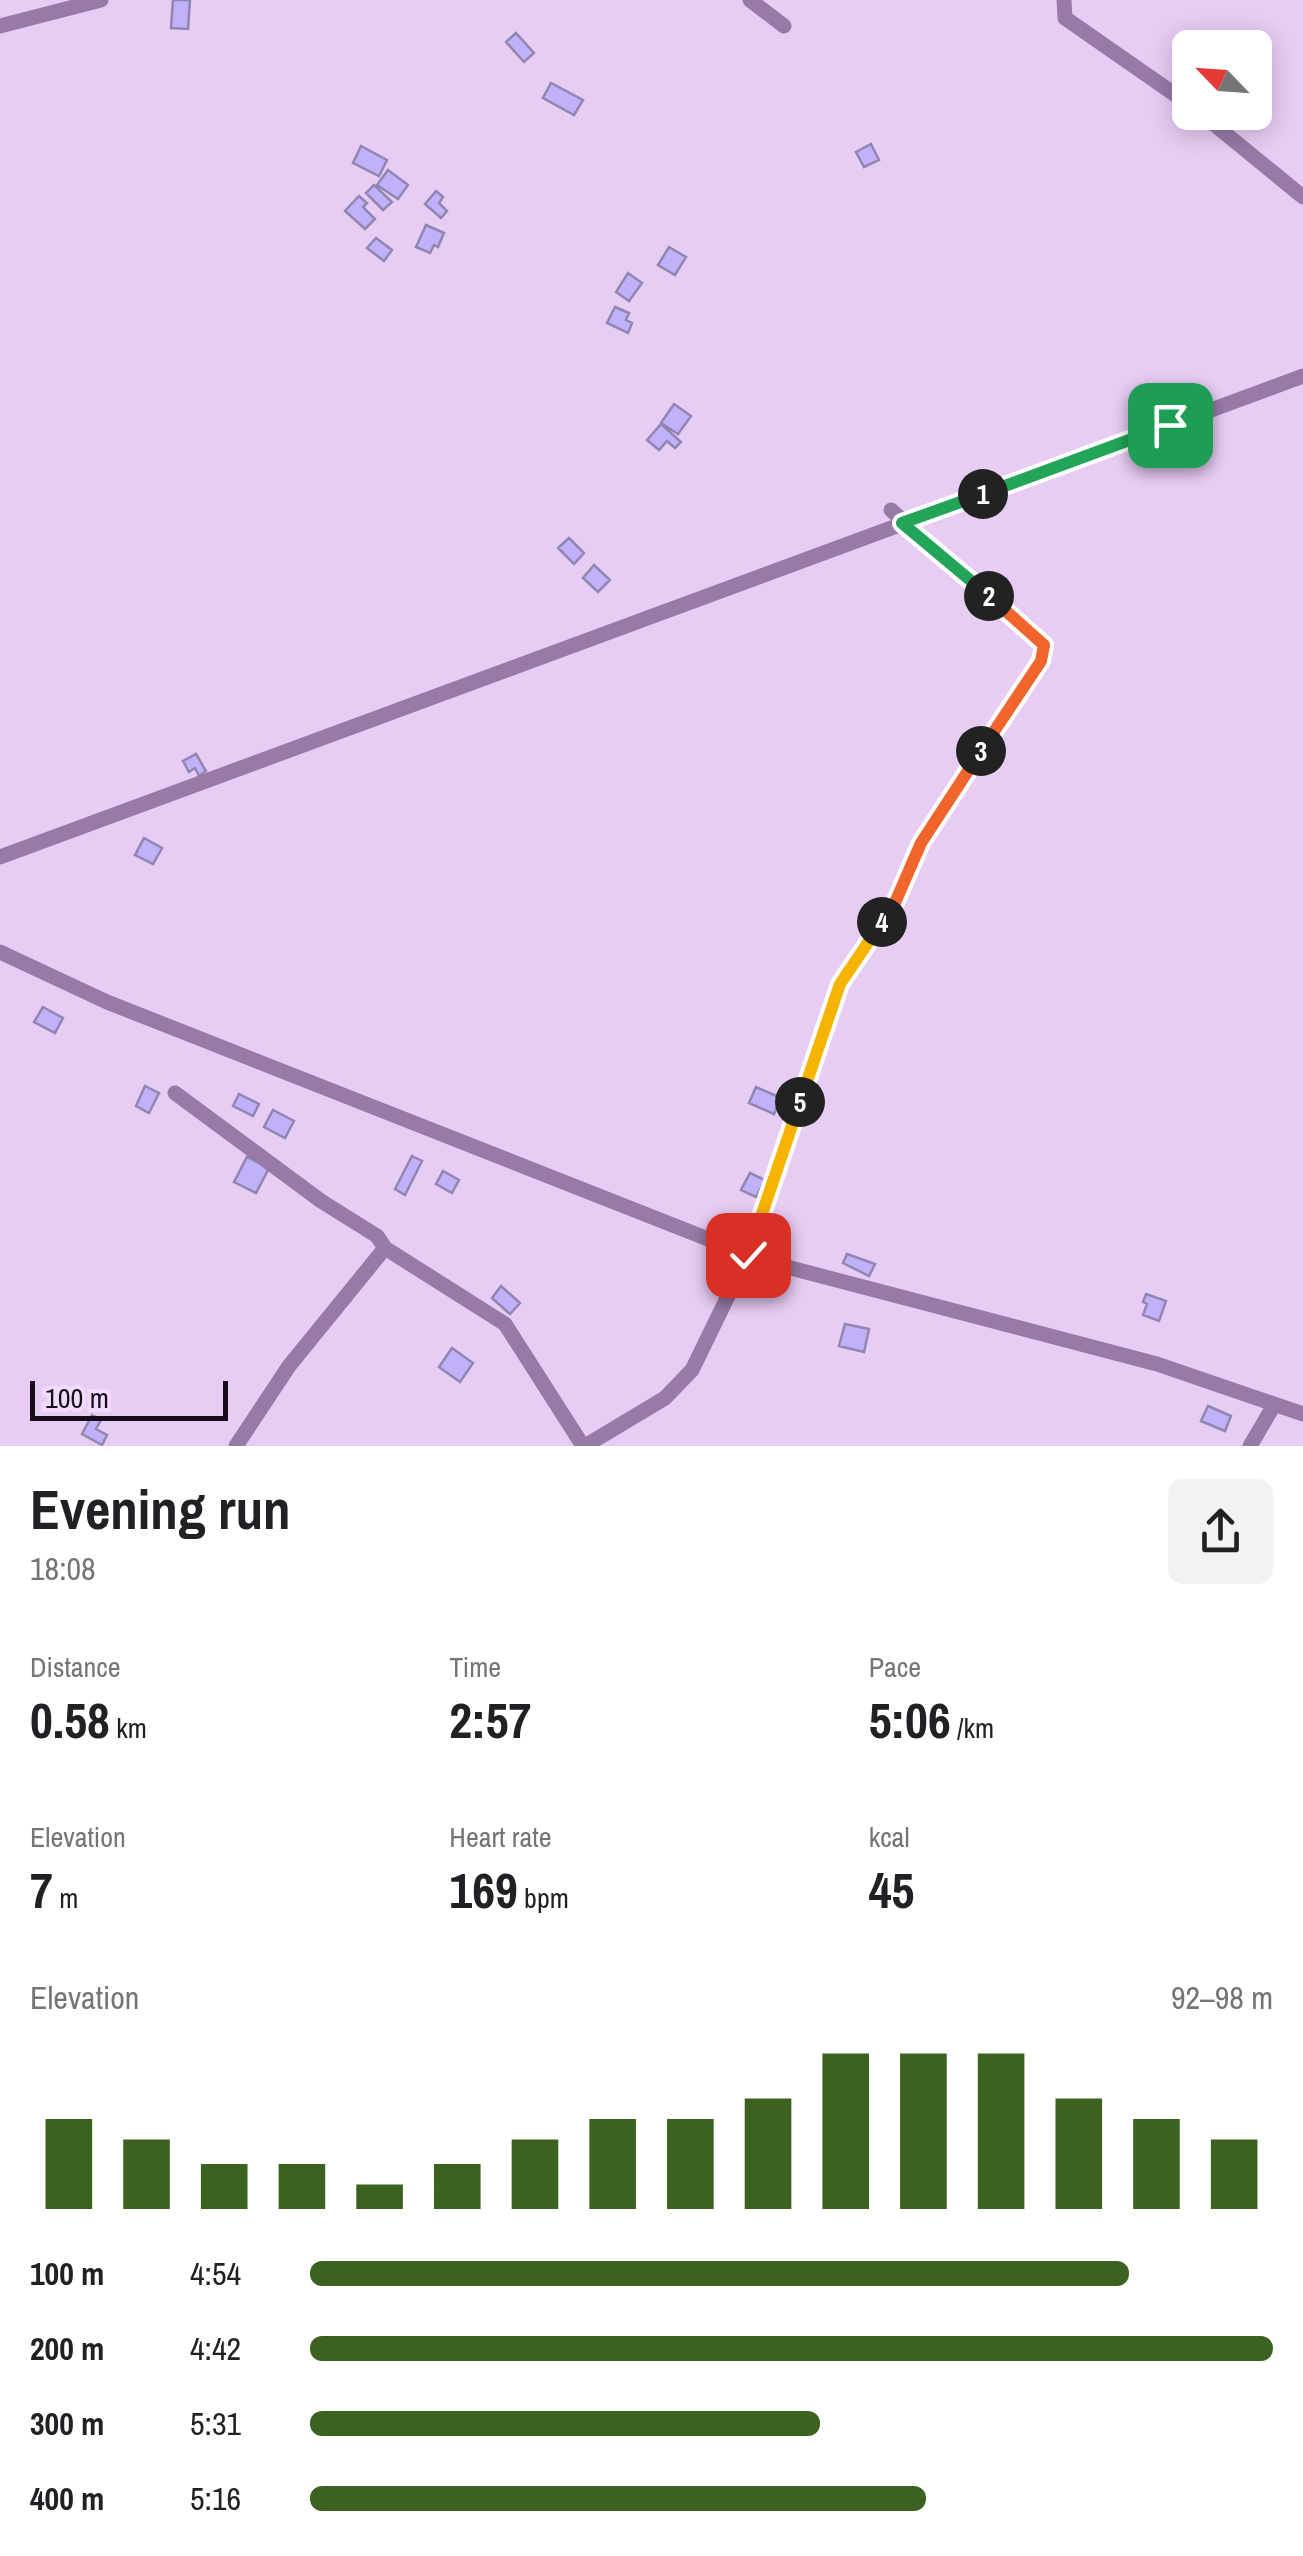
<!DOCTYPE html>
<html lang="en">
<head>
<meta charset="utf-8">
<style>
	:root { --surface:#fff; --page:#f2f2f2; --text:#202124; --muted:#757577; --accent:#3b631f }
	body { margin:0; font-family:"Archivo Narrow",sans-serif; background:var(--page); color:var(--text); height:100vh; display:flex; flex-direction:column; font-size:38px; white-space:nowrap }
	* { box-sizing:border-box; margin:0 }
	p { font-size:32px; color:var(--muted) }
	.icon { flex:none; width:55px; height:55px; fill:none; stroke:currentColor; stroke-width:2; stroke-linecap:round; stroke-linejoin:round }
	.map { position:relative; height:1446px; overflow:hidden }
	.drawer { display:flex; flex-direction:column; background:var(--surface); flex:1 }
	.drawer>* { flex:none }
	.needle { width:65px; rotate:295deg }
	.tools { position:absolute; left:1172px; top:30px; display:grid; gap:20px }
	.tools a { display:grid; place-items:center; width:100px; height:100px; border-radius:15px; background:var(--surface); box-shadow:0 5px 25px #0003; font-size:50px }
	.scale { position:absolute; left:30px; bottom:25px; width:198px; box-sizing:border-box; padding-left:10px; border:5px solid #150b19; border-top:0; font-size:28px; line-height:35px; white-space:nowrap; color:#150b19; -webkit-text-stroke:8px #f1dbfc; paint-order:stroke }
	.pin { position:absolute; display:grid; place-items:center; width:85px; height:85px; color:#fff; margin:-42px; border-radius:20px; box-shadow:0 5px 15px #0006 }
	.km { position:absolute; width:50px; height:50px; margin:-25px; border-radius:50%; background:#222; color:#fff; font-size:28px; line-height:50px; text-align:center }
	.round { display:grid; place-items:center; flex:none; width:105px; height:105px; border-radius:15px; background:var(--page) }
	.summary { display:flex; align-items:center; justify-content:space-between; height:170px; padding:0 30px }
	h1 { font-size:55px; font-weight:800; line-height:75px }
	.figures { display:grid; grid-template-columns:repeat(3,1fr); gap:15px; height:170px; padding:10px 30px }
	.figures div { display:grid; align-content:center }
	.figures b { font-size:50px; font-weight:800 }
	.figures small { font-size:28px; font-weight:400 }
	.figures p { font-size:28px }
	.chart { height:280px; padding:20px 30px }
	.chart p { display:flex; justify-content:space-between }
	.chart svg { width:100%; height:180px; margin-top:10px; stroke:var(--accent); stroke-width:6 }
	ul { padding:0 30px; list-style:none; font-size:32px }
	li { display:grid; grid-template-columns:160px 120px 1fr; align-items:center; height:75px }
	li i { height:25px; border-radius:12px; background:var(--accent) }
	.map>svg:first-child { display:block }
	.building { fill:#c2b1fa; stroke:#9087b0; stroke-width:2.5 }
	.lines { fill:none; stroke-linecap:round; stroke-linejoin:round }
	.minor { stroke:#987aa6; stroke-width:15 }
	.split-1-casing { stroke:#fff; stroke-width:20 }
	.split-2-casing { stroke:#fff; stroke-width:20 }
	.split-3-casing { stroke:#fff; stroke-width:20 }
	.split-4-casing { stroke:#fff; stroke-width:20 }
	.split-5-casing { stroke:#fff; stroke-width:20 }
	.split-6-casing { stroke:#fff; stroke-width:20 }
	.split-1 { stroke:#22a559; stroke-width:12 }
	.split-2 { stroke:#22a559; stroke-width:12 }
	.split-3 { stroke:#f0652b; stroke-width:12 }
	.split-4 { stroke:#f0652b; stroke-width:12 }
	.split-5 { stroke:#f5b400; stroke-width:12 }
	.split-6 { stroke:#f5b400; stroke-width:12 }
</style>
</head>
<body>
<div class="map">
<svg width="1303" height="1446" viewBox="0 0 1303 1446">
	<rect width="100%" height="100%" fill="#e7ccf4"/>
	<!-- building -->
	<path class="building" d="M173,0H190L188,29L171,28Z
		M516,33L534,53L524,62L506,42Z
		M551,83L583,100L574,115L543,98Z
		M871,144L879,160L864,167L856,152Z
		M361,146L387,160L379,176L353,163Z
		M388,170L408,185L398,199L377,185Z
		M374,185L392,202L383,210L366,193Z
		M436,191L443,197L439,203L447,211L441,218L425,204Z
		M359,196L367,203L363,207L375,219L365,229L345,211Z
		M426,225L444,233L438,247L434,245L430,253L416,247Z
		M376,238L392,250L384,261L367,248Z
		M669,247L686,257L675,275L658,265Z
		M628,273L642,283L629,301L616,292Z
		M615,307L629,313L626,320L632,323L628,333L607,323Z
		M674,404L691,416L678,434L661,423Z
		M661,424L681,442L675,448L667,441L659,450L647,440Z
		M569,538L584,553L574,564L558,548Z
		M594,565L610,580L598,592L583,578Z
		M196,754L206,771L199,776L195,768L189,772L183,761Z
		M144,838L162,848L153,864L135,855Z
		M43,1007L63,1018L55,1033L34,1022Z
		M145,1086L159,1093L149,1113L136,1106Z
		M756,1087L781,1098L774,1114L749,1103Z
		M239,1094L259,1104L253,1116L233,1106Z
		M273,1110L294,1121L285,1138L264,1127Z
		M412,1156L422,1161L405,1195L395,1189Z
		M247,1157L269,1168L256,1193L234,1182Z
		M443,1171L459,1180L452,1193L436,1184Z
		M750,1173L765,1180L756,1197L741,1190Z
		M847,1254L875,1264L869,1276L843,1263Z
		M501,1286L520,1303L510,1314L492,1298Z
		M1146,1294L1166,1301L1159,1321L1143,1315L1147,1304L1143,1302Z
		M845,1324L869,1329L864,1352L839,1346Z
		M452,1348L473,1363L460,1382L439,1367Z
		M1208,1406L1231,1416L1225,1431L1201,1421Z
		M92,1415L101,1420L96,1429L107,1435L102,1445L82,1434Z"/>
	<g class="lines">
		<!-- minor -->
		<path class="minor" d="M750,0L784,26
			M1064,0L1065,18L1190,105
			M0,26L101,0
			M1199,112L1303,197
			M0,857L1303,376
			M0,952L107,1002L764,1261L1157,1364L1303,1414
			M175,1093L321,1201L377,1236L385,1248L505,1324L583,1446
			M236,1446L289,1366L385,1248
			M585,1446L665,1398L692,1370L748,1255L840,984L894,905L921,843L1041,661L1045,645L891,510
			M1250,1446L1274,1405"/>
	</g>
	<g class="lines">
		<defs>
			<path id="split-1" d="M983,494L1170,425"/>
			<path id="split-2" d="M983,494L902,523L989,596"/>
			<path id="split-3" d="M981,751L1041,661L1044,645L989,596"/>
			<path id="split-4" d="M882,922L894,905L921,843L981,751"/>
			<path id="split-5" d="M800,1102L840,984L882,922"/>
			<path id="split-6" d="M748,1255L800,1102"/>
		</defs>
		<!-- split-1 casing -->
		<use href="#split-1" class="split-1-casing"/>
		<!-- split-2 casing -->
		<use href="#split-2" class="split-2-casing"/>
		<!-- split-3 casing -->
		<use href="#split-3" class="split-3-casing"/>
		<!-- split-4 casing -->
		<use href="#split-4" class="split-4-casing"/>
		<!-- split-5 casing -->
		<use href="#split-5" class="split-5-casing"/>
		<!-- split-6 casing -->
		<use href="#split-6" class="split-6-casing"/>
		<!-- split-1 -->
		<use href="#split-1" class="split-1"/>
		<!-- split-2 -->
		<use href="#split-2" class="split-2"/>
		<!-- split-3 -->
		<use href="#split-3" class="split-3"/>
		<!-- split-4 -->
		<use href="#split-4" class="split-4"/>
		<!-- split-5 -->
		<use href="#split-5" class="split-5"/>
		<!-- split-6 -->
		<use href="#split-6" class="split-6"/>
	</g>
</svg>
<div class="tools">
<a><svg class="needle" viewBox="-14 -14 28 28"><path d="M0-13l5 13h-10z" fill="#e53935"/><path d="M0 13l5-13h-10z" fill="#757577"/></svg></a>
</div>
<div class="scale">100 m</div>
<div class="pin" style="left:1170px;top:425px;background:#1e9e55"><svg class="icon" aria-label="arrive" viewBox="0 0 24 24"><path d="M6 21V4h12l-3 4 3 4H6"/></svg></div>
<div class="pin" style="left:748px;top:1255px;background:#d93025"><svg class="icon" aria-label="check" viewBox="0 0 24 24"><path d="M5 12l5 5 9-10"/></svg></div>
<b class="km" style="left:983px;top:494px">1</b>
<b class="km" style="left:989px;top:596px">2</b>
<b class="km" style="left:981px;top:751px">3</b>
<b class="km" style="left:882px;top:922px">4</b>
<b class="km" style="left:800px;top:1102px">5</b>
</div>
<section class="drawer">
<div class="summary"><div><h1>Evening run</h1><p>18:08</p></div><a class="round"><svg class="icon" aria-label="share" viewBox="0 0 24 24"><path d="M12 15V3M7 8l5-5 5 5M5 13v7h14v-7"/></svg></a></div>
<div class="figures">
<div><p>Distance</p><b>0.58<small> km</small></b></div>
<div><p>Time</p><b>2:57</b></div>
<div><p>Pace</p><b>5:06<small> /km</small></b></div>
</div>
<div class="figures">
<div><p>Elevation</p><b>7<small> m</small></b></div>
<div><p>Heart rate</p><b>169<small> bpm</small></b></div>
<div><p>kcal</p><b>45</b></div>
</div>
<div class="chart"><p><span>Elevation</span>92–98 m</p>
<svg viewBox="0 0 160 44" preserveAspectRatio="none"><path d="M5 44V22M15 44V27M25 44V33M35 44V33M45 44V38M55 44V33M65 44V27M75 44V22M85 44V22M95 44V17M105 44V6M115 44V6M125 44V6M135 44V17M145 44V22M155 44V27"/></svg>
</div>
<ul>
<li><b>100 m</b>4:54<i style="width:85%"></i></li>
<li><b>200 m</b>4:42<i style="width:100%"></i></li>
<li><b>300 m</b>5:31<i style="width:53%"></i></li>
<li><b>400 m</b>5:16<i style="width:64%"></i></li>
</ul>
</section>
</body>
</html>
